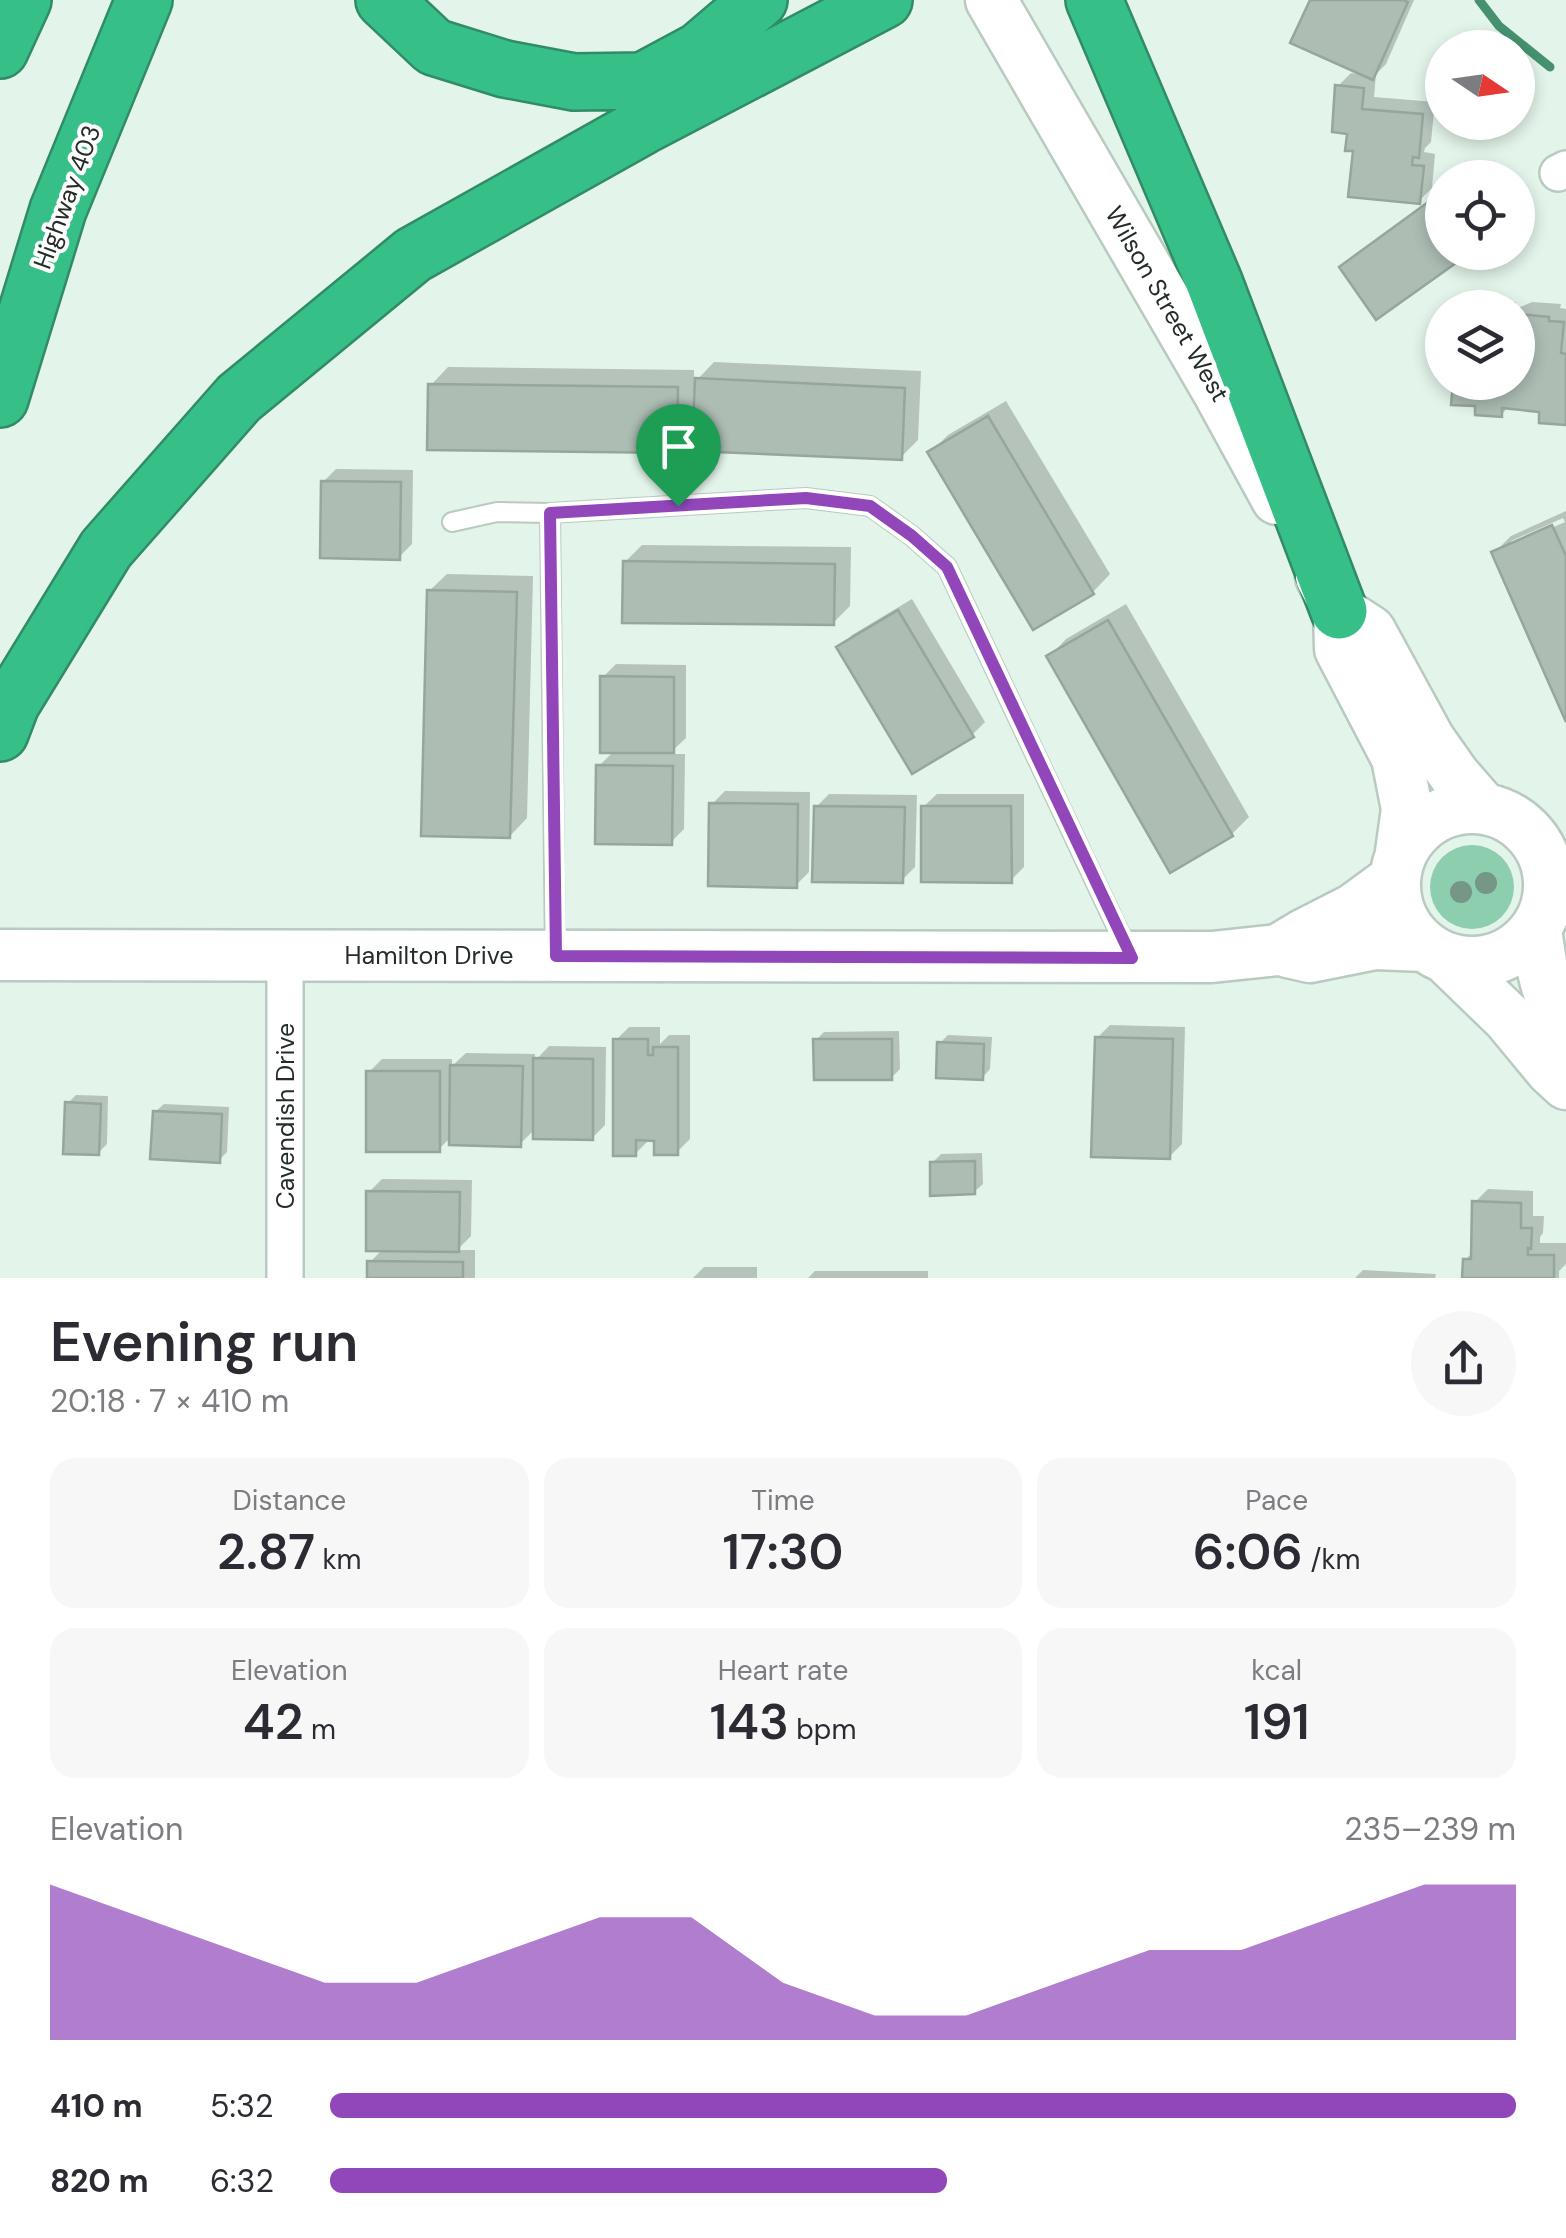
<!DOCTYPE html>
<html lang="en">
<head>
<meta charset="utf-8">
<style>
	:root { --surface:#fff; --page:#f7f7f7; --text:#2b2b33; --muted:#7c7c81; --accent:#9147ba }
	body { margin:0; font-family:"DM Sans",sans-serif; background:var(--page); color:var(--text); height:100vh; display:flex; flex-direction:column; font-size:38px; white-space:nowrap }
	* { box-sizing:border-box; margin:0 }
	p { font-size:32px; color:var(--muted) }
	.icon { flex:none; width:55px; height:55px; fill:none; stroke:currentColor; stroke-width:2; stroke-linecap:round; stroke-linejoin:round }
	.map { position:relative; height:1278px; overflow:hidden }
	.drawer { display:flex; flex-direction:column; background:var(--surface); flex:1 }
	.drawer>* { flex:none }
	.needle { width:65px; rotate:103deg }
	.buttons { position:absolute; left:1425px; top:30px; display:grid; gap:20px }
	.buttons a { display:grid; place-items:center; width:110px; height:110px; border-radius:50%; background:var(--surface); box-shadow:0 5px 15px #0003; font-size:50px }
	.pin { position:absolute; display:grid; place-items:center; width:85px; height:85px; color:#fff; margin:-102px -42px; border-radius:50% 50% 50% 0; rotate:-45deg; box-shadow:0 0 10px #0007 }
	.pin .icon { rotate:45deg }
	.round { display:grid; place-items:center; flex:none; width:105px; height:105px; border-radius:52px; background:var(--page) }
	.overview { display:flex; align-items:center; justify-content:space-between; height:170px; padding:0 50px }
	h1 { font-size:55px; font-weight:600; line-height:75px }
	.metrics { display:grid; grid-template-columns:repeat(3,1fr); gap:15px; height:170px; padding:10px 50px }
	.metrics div { display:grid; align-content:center; border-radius:25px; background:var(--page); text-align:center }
	.metrics b { font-size:50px; font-weight:600 }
	.metrics small { font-size:28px; font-weight:400 }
	.metrics p { font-size:28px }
	.chart { height:280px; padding:20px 50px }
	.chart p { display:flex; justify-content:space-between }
	.chart svg { width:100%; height:180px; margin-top:10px; fill:var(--accent); opacity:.7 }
	ul { padding:0 50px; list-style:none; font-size:32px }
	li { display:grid; grid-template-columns:160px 120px 1fr; align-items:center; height:75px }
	li i { height:25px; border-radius:12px; background:var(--accent) }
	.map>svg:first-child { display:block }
	.green { fill:#8ccead }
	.shadow { fill:#0003; fill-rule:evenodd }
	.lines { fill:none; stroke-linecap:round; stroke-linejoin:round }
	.stream { stroke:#46926f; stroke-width:9 }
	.building { fill:#adbdb4; stroke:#96a69d; stroke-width:2.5 }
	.lane-casing { stroke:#b9cac0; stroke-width:22 }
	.street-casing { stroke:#b9cac0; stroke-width:40 }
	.secondary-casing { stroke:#b9cac0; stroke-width:55 }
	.highway-casing { stroke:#318c66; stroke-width:60 }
	.lane { stroke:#fff; stroke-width:18 }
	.street { stroke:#fff; stroke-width:35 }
	.secondary { stroke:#fff; stroke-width:50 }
	.highway { stroke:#37bf88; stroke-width:55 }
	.tree { fill:#769686 }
	.route-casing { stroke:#fff; stroke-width:20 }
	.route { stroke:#9147ba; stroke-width:12 }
	.labels { text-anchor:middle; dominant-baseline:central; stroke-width:8; stroke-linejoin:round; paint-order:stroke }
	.street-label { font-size:25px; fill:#252c28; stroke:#fff }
</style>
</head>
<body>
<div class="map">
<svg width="1566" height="1278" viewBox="0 0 1566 1278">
	<rect width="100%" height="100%" fill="#e3f4ea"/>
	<!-- green -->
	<path class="green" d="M1430 887a42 42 0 1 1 84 0a42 42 0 1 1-84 0Z"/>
	<!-- shadow -->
	<path class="shadow" d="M1312,0H1414L1386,64L1376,74L1374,97L1435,102L1431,142L1425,148L1424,152L1435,154L1432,188L1419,201L1355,149L1338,86L1351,73L1366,75Z
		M1442,191V252H1465L1377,316L1342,267L1355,255Z
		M1503,301L1516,302V308H1496Z
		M1532,302L1561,304L1560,308L1566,309V423L1542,409L1509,406L1501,415L1478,413L1518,382V308Z
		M714,362L921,371L918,440L901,457L695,432L676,451L431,385L448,367L694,370V383Z
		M1006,401L1110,574L1093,592L930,453L948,435Z
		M336,469L413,470L412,544L399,557L323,482Z
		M1566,511V716L1494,553L1511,536ZM1563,518L1565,522L1511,546V541Z
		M642,545L851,547L850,606L833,623L625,562Z
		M447,574L533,576L527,818L510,836L429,591Z
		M912,599L985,722L972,735L839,648L852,635Z
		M1126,604L1249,817L1232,834L1049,657L1066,639Z
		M616,664L686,665V738L669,754H685L684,829L671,842L599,766L615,750L603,677Z
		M725,791L810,792L809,872L796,885L712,804Z
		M829,794L917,795L915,867L902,880L816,807Z
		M937,794H1024V867L1011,880L923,807Z
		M1110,1025L1185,1027L1182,1144L1169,1157L1097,1038Z
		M629,1027H660V1044L669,1035H690V1139L677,1152L656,1138H648V1141L635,1154L616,1040Z
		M899,1031L900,1069L891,1078L816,1040L824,1032Z
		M948,1035L992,1037L990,1069L982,1078L940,1043Z
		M549,1046L606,1047L605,1125L592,1138L535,1129L520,1144L451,1137L439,1149L369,1072L382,1059H452V1066L466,1053L535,1054V1061Z
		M76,1095L108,1096L107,1144L98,1153L68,1103Z
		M164,1104L229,1107L227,1152L219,1160L155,1112Z
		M982,1153L983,1184L974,1192L932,1163L941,1154Z
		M382,1179L472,1180L471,1236L457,1250H475V1278H370V1262L384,1248L369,1192Z
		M1488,1189L1533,1191V1216H1544L1543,1233L1540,1237V1243H1566V1264L1559,1271V1278H1465V1260L1473,1252L1475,1202Z
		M704,1267H757V1278H693Z
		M1363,1270L1436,1274L1435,1278H1355Z
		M815,1271H928V1278H808Z"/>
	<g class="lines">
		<!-- stream -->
		<path class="stream" d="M1479,0L1499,26L1550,67"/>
	</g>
	<!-- building -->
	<path class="building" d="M1310,0H1403L1408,2L1373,80L1290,43Z
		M1335,85L1364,88L1362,109L1423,114L1419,158L1413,157L1412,165L1424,166L1420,204L1348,197L1353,151H1345L1347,134L1332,132Z
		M1431,200L1442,215V252L1470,253L1376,320L1339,267Z
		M1518,314L1549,317V321L1564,322L1561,353L1566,354V425L1539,423V412L1502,408V417L1475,415V406L1451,405L1453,382H1518Z
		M695,378L905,388L902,460L692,451Z
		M428,384L678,387L677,453L427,450Z
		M988,416L1094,594L1033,630L927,452Z
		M321,481L401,482L400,560L320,558Z
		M1552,525L1566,556V722L1491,552Z
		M623,561L835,564L834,625L622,623Z
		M427,590L517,592L510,838L421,836Z
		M898,610L974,737L912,774L836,647Z
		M1108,620L1233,836L1170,873L1046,656Z
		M600,676L674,677V753H600Z
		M596,765L673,766L672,845L595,844Z
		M709,803L798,804L797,888L708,886Z
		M814,806L905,807L903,883L812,882Z
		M921,806H1011L1012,883L921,882Z
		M1095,1037L1173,1039L1170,1159L1091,1157Z
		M613,1039H648V1055H653V1047H678V1155H654V1141L636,1140V1156H613Z
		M813,1039H892V1080H814Z
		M937,1042L984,1044L983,1080L936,1078Z
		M533,1058L593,1059V1140L533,1139Z
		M450,1065L523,1066L521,1147L449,1145Z
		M366,1071H440V1152H366Z
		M65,1102L101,1104L99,1155L63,1154Z
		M153,1111L222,1114L220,1163L150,1159Z
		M975,1161V1194L930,1196V1162Z
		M366,1191L460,1192L459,1252L366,1251Z
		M1472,1201L1521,1203V1228H1532L1531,1249L1528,1248V1255H1554V1278H1462L1463,1259H1471Z
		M367,1261L463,1262V1278H367Z"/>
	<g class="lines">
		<defs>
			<path id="lane" d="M550,513L555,952
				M452,522L497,512L550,513L806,498L870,506L912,536L947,567L1129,953"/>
			<path id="street" d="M1558,173L1566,169
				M285,1278V955"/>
			<path id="secondary" d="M991,0L1219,393L1277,499
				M1321,577L1339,611L1340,649L1397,758L1407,809L1401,852
				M1339,611L1370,631L1429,739L1455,776L1483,808
				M1395 885a77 77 0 1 1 154 0a77 77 0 1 1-154 0Z
				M1536,928C1541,969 1546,994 1566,1031
				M1288,952L1310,957L1375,944L1424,946
				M0,955L1212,957L1278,950L1305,934L1354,909L1395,879
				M1446,958L1508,1018L1551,1070L1566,1084"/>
			<path id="highway" d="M384,0L434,47L505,69L574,82L643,81L699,51L759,0
				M1094,0L1214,282L1339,611
				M0,50L23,0
				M0,399L58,210L144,0
				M0,733L11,704L106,549L239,398L413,255L643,126L884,0"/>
		</defs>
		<!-- lane casing -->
		<use href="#lane" class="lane-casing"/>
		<!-- street casing -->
		<use href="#street" class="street-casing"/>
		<!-- secondary casing -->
		<use href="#secondary" class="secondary-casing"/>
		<!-- highway casing -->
		<use href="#highway" class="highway-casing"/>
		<!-- lane -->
		<use href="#lane" class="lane"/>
		<!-- street -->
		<use href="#street" class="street"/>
		<!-- secondary -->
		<use href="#secondary" class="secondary"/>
		<!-- highway -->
		<use href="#highway" class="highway"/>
	</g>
	<!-- trees -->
	<g class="tree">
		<circle cx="1486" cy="883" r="11"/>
		<circle cx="1461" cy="892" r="11"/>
	</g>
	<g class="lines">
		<defs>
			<path id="route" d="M806,498L870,506L912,536L947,567L1132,958L556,956L550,513Z"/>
		</defs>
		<!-- route casing -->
		<use href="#route" class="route-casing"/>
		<!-- route -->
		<use href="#route" class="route"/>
	</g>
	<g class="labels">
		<!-- street labels -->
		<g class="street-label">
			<text transform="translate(67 197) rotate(-70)">Highway 403</text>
			<text transform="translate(1167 304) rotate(60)">Wilson Street West</text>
			<text x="429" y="955">Hamilton Drive</text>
			<text transform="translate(285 1116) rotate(-90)">Cavendish Drive</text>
		</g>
	</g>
</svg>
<div class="buttons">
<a><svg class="needle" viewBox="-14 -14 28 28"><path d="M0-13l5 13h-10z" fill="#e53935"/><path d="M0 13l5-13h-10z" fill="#7c7c81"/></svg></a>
<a><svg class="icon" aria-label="locate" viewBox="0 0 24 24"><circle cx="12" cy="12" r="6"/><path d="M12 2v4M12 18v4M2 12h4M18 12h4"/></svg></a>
<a><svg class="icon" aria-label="layers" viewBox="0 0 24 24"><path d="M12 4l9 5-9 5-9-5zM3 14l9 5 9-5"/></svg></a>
</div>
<div class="pin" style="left:678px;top:506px;background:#1e9e55"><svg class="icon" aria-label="arrive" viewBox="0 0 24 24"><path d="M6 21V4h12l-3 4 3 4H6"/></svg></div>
</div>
<section class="drawer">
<div class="overview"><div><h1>Evening run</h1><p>20:18 · 7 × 410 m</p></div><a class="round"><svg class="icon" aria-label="share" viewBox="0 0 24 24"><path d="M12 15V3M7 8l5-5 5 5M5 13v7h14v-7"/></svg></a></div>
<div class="metrics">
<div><p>Distance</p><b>2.87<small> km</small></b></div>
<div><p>Time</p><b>17:30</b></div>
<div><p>Pace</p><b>6:06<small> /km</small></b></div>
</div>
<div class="metrics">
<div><p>Elevation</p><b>42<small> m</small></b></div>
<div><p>Heart rate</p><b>143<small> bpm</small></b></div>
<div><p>kcal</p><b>191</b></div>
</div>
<div class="chart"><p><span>Elevation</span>235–239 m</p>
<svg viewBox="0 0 160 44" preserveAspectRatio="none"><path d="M0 44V6L10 14L20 22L30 30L40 30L50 22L60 14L70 14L80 30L90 38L100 38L110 30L120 22L130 22L140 14L150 6L160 6V44z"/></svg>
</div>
<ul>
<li><b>410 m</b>5:32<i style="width:100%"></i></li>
<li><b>820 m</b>6:32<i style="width:52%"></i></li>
</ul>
</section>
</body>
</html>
